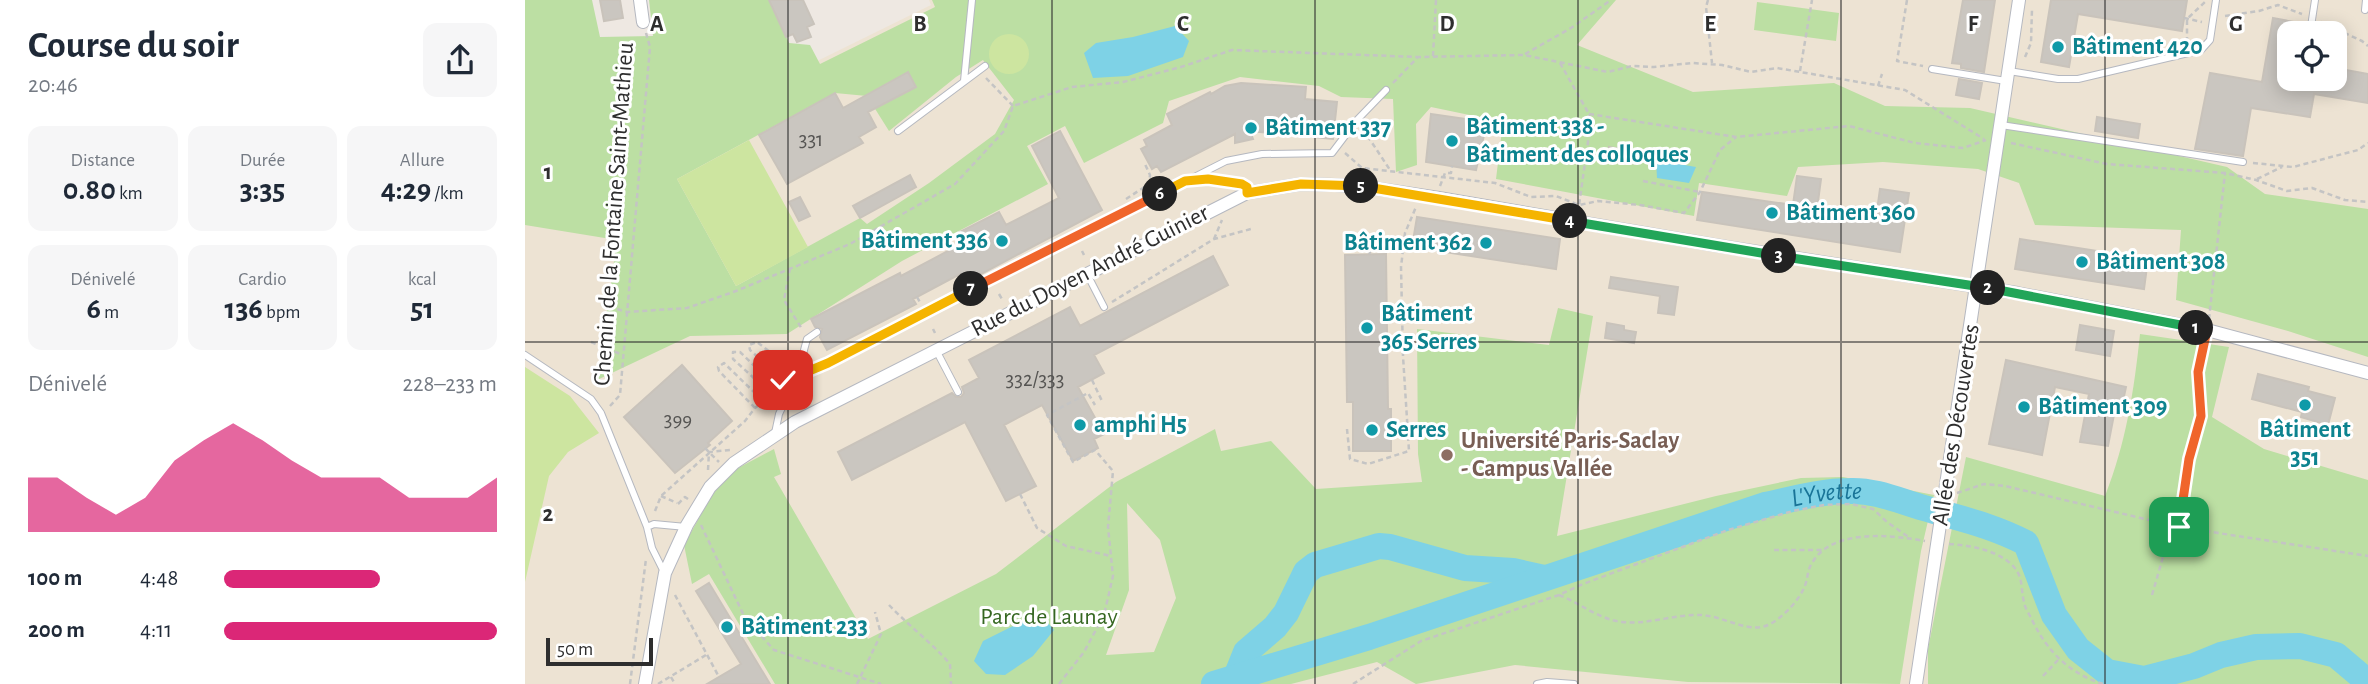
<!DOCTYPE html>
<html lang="fr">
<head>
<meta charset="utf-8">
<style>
	:root { --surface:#fff; --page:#f6f6f7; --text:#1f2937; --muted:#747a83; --accent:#db2777 }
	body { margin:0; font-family:"Alegreya Sans",sans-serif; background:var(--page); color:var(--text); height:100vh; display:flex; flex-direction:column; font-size:26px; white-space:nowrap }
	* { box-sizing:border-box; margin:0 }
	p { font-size:23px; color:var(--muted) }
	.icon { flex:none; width:38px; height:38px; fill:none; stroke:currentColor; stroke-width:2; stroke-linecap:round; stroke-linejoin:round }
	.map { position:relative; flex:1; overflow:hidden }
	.panel { display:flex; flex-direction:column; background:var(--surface); width:525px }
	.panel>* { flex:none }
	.buttons { position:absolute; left:1752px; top:21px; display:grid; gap:14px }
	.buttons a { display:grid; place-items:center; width:70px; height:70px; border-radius:14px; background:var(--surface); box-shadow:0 4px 18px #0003; font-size:35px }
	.scale { position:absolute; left:21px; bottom:18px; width:107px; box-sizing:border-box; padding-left:7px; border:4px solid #2e2e2e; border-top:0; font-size:19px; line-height:24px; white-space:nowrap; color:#2e2e2e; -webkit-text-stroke:5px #fff; paint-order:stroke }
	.pin { position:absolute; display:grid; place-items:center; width:60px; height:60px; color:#fff; margin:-30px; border-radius:14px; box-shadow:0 4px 10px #0006 }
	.km { position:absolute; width:35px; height:35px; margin:-18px; border-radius:50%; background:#222; color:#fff; font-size:19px; line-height:35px; text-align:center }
	.round { display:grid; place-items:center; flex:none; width:74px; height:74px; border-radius:14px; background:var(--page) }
	.head { display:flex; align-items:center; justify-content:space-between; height:119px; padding:0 28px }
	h1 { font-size:38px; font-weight:600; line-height:52px }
	.metrics { display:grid; grid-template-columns:repeat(3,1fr); gap:10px; height:119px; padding:7px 28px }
	.metrics div { display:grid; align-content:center; border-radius:14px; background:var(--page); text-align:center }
	.metrics b { font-size:30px; font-weight:600 }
	.metrics small { font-size:19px; font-weight:400 }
	.metrics p { font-size:19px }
	.chart { height:196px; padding:14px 28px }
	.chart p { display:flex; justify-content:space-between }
	.chart svg { width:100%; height:126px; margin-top:7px; fill:var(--accent); opacity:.7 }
	ul { padding:0 28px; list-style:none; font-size:23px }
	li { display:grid; grid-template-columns:112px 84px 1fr; align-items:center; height:52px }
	li i { height:18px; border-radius:9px; background:var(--accent) }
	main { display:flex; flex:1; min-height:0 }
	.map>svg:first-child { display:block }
	.education { fill:#ede3d3; fill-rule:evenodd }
	.green { fill:#bcdfa3; fill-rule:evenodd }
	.pitch { fill:#cde5a0 }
	.water { fill:#7ed2e6 }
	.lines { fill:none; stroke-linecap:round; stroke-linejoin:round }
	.river { stroke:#7ed2e6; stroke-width:26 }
	.building { fill:#cac6c0; stroke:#c9c3bb; stroke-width:2 }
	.service-casing { stroke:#b5b8c0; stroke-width:8 }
	.minor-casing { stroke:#b5b8c0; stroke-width:14 }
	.path { stroke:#c4c4c4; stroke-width:2.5; stroke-dasharray:5 3.5; stroke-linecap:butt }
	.service { stroke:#fff; stroke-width:6 }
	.minor { stroke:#fff; stroke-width:12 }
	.split-1-casing { stroke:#fff; stroke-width:14 }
	.split-2-casing { stroke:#fff; stroke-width:14 }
	.split-3-casing { stroke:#fff; stroke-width:14 }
	.split-4-casing { stroke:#fff; stroke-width:14 }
	.split-5-casing { stroke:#fff; stroke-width:14 }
	.split-6-casing { stroke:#fff; stroke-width:14 }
	.split-7-casing { stroke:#fff; stroke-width:14 }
	.split-8-casing { stroke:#fff; stroke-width:14 }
	.split-1 { stroke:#f0652b; stroke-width:9 }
	.split-2 { stroke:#22a559; stroke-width:9 }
	.split-3 { stroke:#22a559; stroke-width:9 }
	.split-4 { stroke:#22a559; stroke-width:9 }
	.split-5 { stroke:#f5b400; stroke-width:9 }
	.split-6 { stroke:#f5b400; stroke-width:9 }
	.split-7 { stroke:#f0652b; stroke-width:9 }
	.split-8 { stroke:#f5b400; stroke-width:9 }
	.grid { fill:none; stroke:#2e2e2e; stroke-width:2; stroke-opacity:0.55 }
	.culture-dot { fill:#0f9aa8; stroke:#fff; stroke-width:2.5 }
	.education-dot { fill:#8d6e63; stroke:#fff; stroke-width:2.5 }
	.labels { text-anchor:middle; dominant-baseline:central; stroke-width:6; stroke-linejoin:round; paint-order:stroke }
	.number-label { font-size:21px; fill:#555452 }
	.culture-label { font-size:24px; font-weight:bold; fill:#0d838f; stroke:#fff; text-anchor:start }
	.street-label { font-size:24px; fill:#2e2e2e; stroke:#fff }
	.education-label { font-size:24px; font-weight:bold; fill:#785e54; stroke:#fff; text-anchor:start }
	.park-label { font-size:24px; fill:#356721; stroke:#fff }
	.water-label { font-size:26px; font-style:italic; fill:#197497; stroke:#fff }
	.grid-label { font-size:23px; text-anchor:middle; font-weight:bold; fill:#2e2e2e; stroke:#fff; stroke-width:6; stroke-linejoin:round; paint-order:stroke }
</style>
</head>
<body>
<main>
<section class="panel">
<div class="head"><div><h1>Course du soir</h1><p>20:46</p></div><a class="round"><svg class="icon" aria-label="share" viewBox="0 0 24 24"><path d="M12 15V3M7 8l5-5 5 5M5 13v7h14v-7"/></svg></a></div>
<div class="metrics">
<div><p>Distance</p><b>0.80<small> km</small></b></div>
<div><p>Durée</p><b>3:35</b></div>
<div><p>Allure</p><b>4:29<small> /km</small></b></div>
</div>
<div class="metrics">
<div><p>Dénivelé</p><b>6<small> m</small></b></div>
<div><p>Cardio</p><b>136<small> bpm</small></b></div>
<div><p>kcal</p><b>51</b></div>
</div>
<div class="chart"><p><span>Dénivelé</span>228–233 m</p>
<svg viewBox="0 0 160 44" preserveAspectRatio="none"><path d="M0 44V25L10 25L20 32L30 38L40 32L50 19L60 12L70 6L80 12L90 19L100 25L110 25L120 25L130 32L140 32L150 32L160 25V44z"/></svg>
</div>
<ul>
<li><b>100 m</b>4:48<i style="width:57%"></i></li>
<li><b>200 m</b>4:11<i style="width:100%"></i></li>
</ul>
</section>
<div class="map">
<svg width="1843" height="684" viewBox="0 0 1843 684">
	<rect width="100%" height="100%" fill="#eee8e2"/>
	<!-- education -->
	<path class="education" d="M404,0H1843V684H0V224L276,69L406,5ZM1764,33H1810V79H1764Z"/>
	<!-- green -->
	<path class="green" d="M0,0H67L75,37L128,36L124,0H244L264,43L285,45L295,64L410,7L407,0H1091L1052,45L1168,92L1309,83L1360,106L1445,108L1702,167L1740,194L1843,209V357L1763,331L1651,300L1656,230L1510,225L1494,183L1453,169L1358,162L1273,167L1262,196L1174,183L1169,216L971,179L978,122L906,107L891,124L892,165L871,172L868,99L816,97L794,86L715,77L644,101L638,123L559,163L540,126L502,146L523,184L377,261L262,334L165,336L72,380L92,240L0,225ZM458,60L489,100L470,134L404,183L342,224L335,218L211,286L152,179L310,93L342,96L364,131L431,77Z
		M1232,2L1314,13L1311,41L1229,30Z
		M1033,308L1068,316L1032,536L1191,496L1276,478L1318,477L1409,495L1396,551L1375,684L1163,682L990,665L891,684L852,662L766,684H250L184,574L167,584L159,545L189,491L213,468L249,449L256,474L249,477L343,639L471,574L591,482L690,429L696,451L746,441L791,489L897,482L893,454L892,329L1024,345ZM602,503L635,540L651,598L629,652L581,655L604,590Z
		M1615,334L1704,347L1687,417L1739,449L1843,480V684H1403V649L1441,457L1580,496C1601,443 1609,391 1615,334Z"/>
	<!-- pitch -->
	<path class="pitch" d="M464 54a20 20 0 1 1 40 0a20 20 0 1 1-40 0Z
		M224,140L283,247L211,286L152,179Z
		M0,367L45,396L74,433L43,452L24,476L0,582Z"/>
	<!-- water -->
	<path class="water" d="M650,26L664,41L658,57L603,76L568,78L559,53L571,43L608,37Z
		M1131,160L1171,167L1164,183L1132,178Z
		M518,617L529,630L508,656L480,675L461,674L449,661L458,641L504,618Z"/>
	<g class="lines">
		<!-- river -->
		<g class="river">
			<path d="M711,677L721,652L750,627L761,613L781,572L790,565L854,546L865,547L940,568L988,571L1019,578"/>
			<path id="s1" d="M689,684L844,637L1240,505C1268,499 1296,491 1325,491C1351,490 1374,501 1399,508C1436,519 1466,525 1501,543L1529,615L1553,649L1582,672L1619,679L1669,666L1696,655L1731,647L1775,646L1811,655L1843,682"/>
		</g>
	</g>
	<!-- building -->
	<path class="building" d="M75,0H95L98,18L79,21Z
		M244,0H278L289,24L282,27L286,37L272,42L268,34L261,37Z
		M1438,0H1470L1459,72L1436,68V64L1427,63Z
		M1526,0H1662L1657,31L1553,14L1544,67L1516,62Z
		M1748,18L1774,23L1773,33H1764V79H1810V68L1843,74V103L1789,94L1785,117L1726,108L1718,156L1670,149L1685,73L1737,82Z
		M383,72L391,87L343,112L351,127L334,137L338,143L262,184L234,135L310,93L318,108Z
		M1434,79L1457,83L1454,99L1431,95Z
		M716,83L781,87L780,99L812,102L808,139L725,131L728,139L710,143V134L636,172L632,166L627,169L616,149L622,146L619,140L647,125L642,114L685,92L686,94L700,86Z
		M906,114L962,122L951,170L901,162Z
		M1572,117L1615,124L1613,138L1570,131Z
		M535,131L577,210L439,283L435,274L388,299L391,304L302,350L295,337L297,329L290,327L286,319L375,273L376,276L438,243L433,233L474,212L481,225L534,198L507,146Z
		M1084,147L1114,152L1112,164L1082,159Z
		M385,175L391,187L335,218L328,206Z
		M1272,176L1296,179L1292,209L1351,218L1355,189L1384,193L1375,252L1172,220L1177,192L1268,205Z
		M275,197L285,216L274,221L264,202Z
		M892,217L1035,239L1031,269L887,247Z
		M1495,239L1623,259L1619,289L1490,269Z
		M861,254L863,409H866V451H828V402H822L820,255Z
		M688,256L703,285L569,355L579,373L553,387L579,434L569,439L573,448L548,461L517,405L479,425L511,486L481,501L440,422L327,480L313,452L427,393L431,397H436L439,393L437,387L454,378L444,360L545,307L555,326Z
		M1086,277L1153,287L1149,315L1133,313L1135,296L1084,288Z
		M1082,323L1099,326V330L1111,332L1109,343L1080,338Z
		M1555,325L1589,331L1585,356L1551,350Z
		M1481,360L1601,387L1598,401L1592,399L1583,446L1555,442L1564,394L1530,387L1517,455L1464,444Z
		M157,365L207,421L183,443L185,445L150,473L99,417Z
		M1733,374L1784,387L1783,391L1810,398L1803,425L1776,417L1777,412L1727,399Z
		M184,583L245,684H182L216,664L171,591Z"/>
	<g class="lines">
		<defs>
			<path id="service" d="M1840,10L1841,0
				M1785,33L1790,0
				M1407,69L1481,81
				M1484,71L1533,79H1553L1676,50L1685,40L1691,0
				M439,81L447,0
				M1476,125L1718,162
				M373,131L460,66
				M665,181C681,179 707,178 722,187V193
				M562,274L579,307
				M411,350L433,392
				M0,355L66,399L76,413L122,527L127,548L139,572
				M272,376L282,339L292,332
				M250,433L254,414L272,376L303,363L701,161L737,154L807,153L832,120L861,90
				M122,527L129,524L161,527
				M1012,684L1022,682L1049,684"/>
			<path id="minor" d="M115,0L118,22
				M120,684L140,573L162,525L185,487L209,463L270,422L722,193L776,184L810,185L841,187L914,198L1189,245L1492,293L1682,330L1843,373
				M1391,684L1494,0"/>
		</defs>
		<!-- service casing -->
		<use href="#service" class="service-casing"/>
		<!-- minor casing -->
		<use href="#minor" class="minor-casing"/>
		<!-- path -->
		<path class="path" d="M1183,0L1181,7L1187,63
			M1382,0L1372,61L1398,66
			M1700,16L1734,11L1753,5L1777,14
			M1659,18L1677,22
			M1796,22L1837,41L1843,46
			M1662,42V19L1681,1
			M1000,54L1046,28L1086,0
			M908,56L911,0
			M1500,57L1506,43L1507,9
			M1035,63L1064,114L1063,142L1054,205
			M1275,71L1287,0
			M461,78L488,106
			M868,83L893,57L999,55L1083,72L1107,66L1129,67L1167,63L1197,65L1226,72L1252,68L1380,90L1459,139
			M1353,86L1357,74
			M1064,114L1211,137L1324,126L1390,143L1438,148L1461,140
			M838,129L865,170
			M1486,143L1582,164L1700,173L1731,180L1762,191L1787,188L1820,200L1843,202
			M820,153L837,168L970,183L1006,197L1031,196L1054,205L1073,201L1115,205L1159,213L1175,192L1195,150L1211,137
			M1728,163L1768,167L1833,150L1843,143
			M1732,179L1757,167
			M1118,181L1175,192
			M915,186L920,173H926L927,166
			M601,199L624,184L625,175L619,162
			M689,239L697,220
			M557,251L559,255
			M844,254L856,233
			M265,268L259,300L277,329
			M474,294L477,299
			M392,297L396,304
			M587,302L689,239L726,229
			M76,304L102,312L162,308L211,291L325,244L430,184L479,131L488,106L547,87L598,82L656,67L707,50L893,57
			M1684,319L1700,173
			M408,329L410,333
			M66,342L98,355
			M246,352L268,354
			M258,380L225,350L224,345L232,342L263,366
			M567,380L577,401
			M85,406L95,395L125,47L121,33
			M230,408L194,371L193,367L199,363L232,395L242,398V390L208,359V352H215L248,384L257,386
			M822,429L825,459L843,464L884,451L878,356L876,267L880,233L891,207
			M180,448L194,462
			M183,470L184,452L205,450
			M1432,493L1459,484L1480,486L1654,527L1843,556
			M495,494L512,528L541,546L586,556
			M136,496L152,503
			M153,504L160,497L163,499
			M130,511L136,496L220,421L230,408L253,390
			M176,525L220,618L249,650L356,684
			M1424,544C1445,545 1479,551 1492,571C1498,581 1496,591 1499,602C1500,609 1505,615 1508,622C1524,653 1544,673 1578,684
			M1249,550H1297
			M150,595L194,677
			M1034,595C1055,603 1073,619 1097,622C1123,625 1150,614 1176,615C1200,616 1226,636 1247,623C1260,615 1273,601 1279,588C1283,580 1282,570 1287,563C1307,528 1367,535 1400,541
			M1627,595L1638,557L1654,527L1664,459L1676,416L1673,372L1680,343
			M364,605C384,626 406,642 425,664L426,684
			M1518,676L1533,660
			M146,677L150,684
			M105,684L121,559
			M133,684L181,655
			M332,684L356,634L350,612
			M534,684L559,652L579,615L588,576L583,527L588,471L570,450L548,462L522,415L563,393L570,405
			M828,684L896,641L1034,595L1058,584L1203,530L1268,511L1299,505L1326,504L1348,509L1362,522L1385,538"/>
		<!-- service -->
		<use href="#service" class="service"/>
		<!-- minor -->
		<use href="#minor" class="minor"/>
	</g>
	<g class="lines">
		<defs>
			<path id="split-1" d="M1654,527L1664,459L1676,416L1673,372L1682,330L1671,328"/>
			<path id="split-2" d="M1463,288L1671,328"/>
			<path id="split-3" d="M1254,256L1463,288"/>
			<path id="split-4" d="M1045,221L1254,256"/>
			<path id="split-5" d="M836,186L1045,221"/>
			<path id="split-6" d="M635,194L660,181L683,179L717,184L722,187V193L776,184L836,186"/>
			<path id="split-7" d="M446,289L635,194"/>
			<path id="split-8" d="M258,380L257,387L269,383L272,376L303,363L446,289"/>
		</defs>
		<!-- split-1 casing -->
		<use href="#split-1" class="split-1-casing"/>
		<!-- split-2 casing -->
		<use href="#split-2" class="split-2-casing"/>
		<!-- split-3 casing -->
		<use href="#split-3" class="split-3-casing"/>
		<!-- split-4 casing -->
		<use href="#split-4" class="split-4-casing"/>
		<!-- split-5 casing -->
		<use href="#split-5" class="split-5-casing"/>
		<!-- split-6 casing -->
		<use href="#split-6" class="split-6-casing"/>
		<!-- split-7 casing -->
		<use href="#split-7" class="split-7-casing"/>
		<!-- split-8 casing -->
		<use href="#split-8" class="split-8-casing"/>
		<!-- split-1 -->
		<use href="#split-1" class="split-1"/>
		<!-- split-2 -->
		<use href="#split-2" class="split-2"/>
		<!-- split-3 -->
		<use href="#split-3" class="split-3"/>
		<!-- split-4 -->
		<use href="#split-4" class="split-4"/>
		<!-- split-5 -->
		<use href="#split-5" class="split-5"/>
		<!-- split-6 -->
		<use href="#split-6" class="split-6"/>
		<!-- split-7 -->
		<use href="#split-7" class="split-7"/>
		<!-- split-8 -->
		<use href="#split-8" class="split-8"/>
	</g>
	<!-- grid -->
	<path class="grid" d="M263,0V684M527,0V684M790,0V684M1053,0V684M1316,0V684M1580,0V684M0,342H1843"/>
	<!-- markers -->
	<g class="culture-dot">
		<circle cx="1533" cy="47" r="7"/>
		<circle cx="726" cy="128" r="7"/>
		<circle cx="927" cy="141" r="7"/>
		<circle cx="1247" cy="213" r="7"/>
		<circle cx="477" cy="241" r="7"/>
		<circle cx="961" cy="243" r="7"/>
		<circle cx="1557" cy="262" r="7"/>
		<circle cx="842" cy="328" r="7"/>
		<circle cx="1780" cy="405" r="7"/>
		<circle cx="1499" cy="407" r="7"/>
		<circle cx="555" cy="425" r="7"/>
		<circle cx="847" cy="430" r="7"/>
		<circle cx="202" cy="627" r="7"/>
	</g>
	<circle class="education-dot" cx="922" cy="455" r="7"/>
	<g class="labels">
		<!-- number labels -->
		<g class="number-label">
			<text x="286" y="139">331</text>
			<text x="510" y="379">332/333</text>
			<text x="153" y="419">399</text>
		</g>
		<!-- culture labels -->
		<g class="culture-label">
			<text x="1547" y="47">Bâtiment 420</text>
			<text x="941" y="127">Bâtiment 338 -<tspan x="941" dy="28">Bâtiment des colloques</tspan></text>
			<text x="740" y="128">Bâtiment 337</text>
			<text x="1261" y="213">Bâtiment 360</text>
			<text x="463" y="241" text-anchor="end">Bâtiment 336</text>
			<text x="947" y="243" text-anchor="end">Bâtiment 362</text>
			<text x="1571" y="262">Bâtiment 308</text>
			<text x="856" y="314">Bâtiment<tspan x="856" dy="28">365 Serres</tspan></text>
			<text x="1513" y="407">Bâtiment 309</text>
			<text x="569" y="425">amphi H5</text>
			<text x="861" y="430">Serres</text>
			<text x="1780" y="430" text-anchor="middle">Bâtiment<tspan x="1780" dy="28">351</tspan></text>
			<text x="216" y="627">Bâtiment 233</text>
		</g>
		<!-- street labels -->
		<g class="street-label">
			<text transform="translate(89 214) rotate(-86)">Chemin de la Fontaine Saint-Mathieu</text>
			<text transform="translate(565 271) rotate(-27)">Rue du Doyen André Guinier</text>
			<text transform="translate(1431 425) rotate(-81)">Allée des Découvertes</text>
		</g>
		<!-- education labels -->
		<g class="education-label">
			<text x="936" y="441">Université Paris-Saclay<tspan x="936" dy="28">- Campus Vallée</tspan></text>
		</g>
		<!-- park labels -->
		<g class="park-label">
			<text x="524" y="617">Parc de Launay</text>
		</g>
		<!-- water labels -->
		<g class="water-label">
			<text stroke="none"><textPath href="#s1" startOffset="642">L'Yvette</textPath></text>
		</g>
	</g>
	<g class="grid-label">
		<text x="132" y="31">A</text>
		<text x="395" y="31">B</text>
		<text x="658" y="31">C</text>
		<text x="922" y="31">D</text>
		<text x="1185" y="31">E</text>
		<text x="1448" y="31">F</text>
		<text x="1711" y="31">G</text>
		<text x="23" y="179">1</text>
		<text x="23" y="521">2</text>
	</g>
</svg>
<div class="buttons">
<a><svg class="icon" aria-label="locate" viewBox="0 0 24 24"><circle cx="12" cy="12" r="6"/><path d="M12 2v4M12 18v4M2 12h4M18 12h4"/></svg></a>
</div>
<div class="scale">50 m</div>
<div class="pin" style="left:1654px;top:527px;background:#1e9e55"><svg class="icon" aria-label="arrive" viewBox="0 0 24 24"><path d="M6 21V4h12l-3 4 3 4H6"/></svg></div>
<div class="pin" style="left:258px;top:380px;background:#d93025"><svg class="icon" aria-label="check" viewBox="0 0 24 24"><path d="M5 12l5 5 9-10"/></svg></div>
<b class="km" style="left:1671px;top:328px">1</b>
<b class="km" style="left:1463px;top:288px">2</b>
<b class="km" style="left:1254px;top:256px">3</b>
<b class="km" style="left:1045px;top:221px">4</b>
<b class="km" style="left:836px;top:186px">5</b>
<b class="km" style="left:635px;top:194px">6</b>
<b class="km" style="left:446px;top:289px">7</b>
</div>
</main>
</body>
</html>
